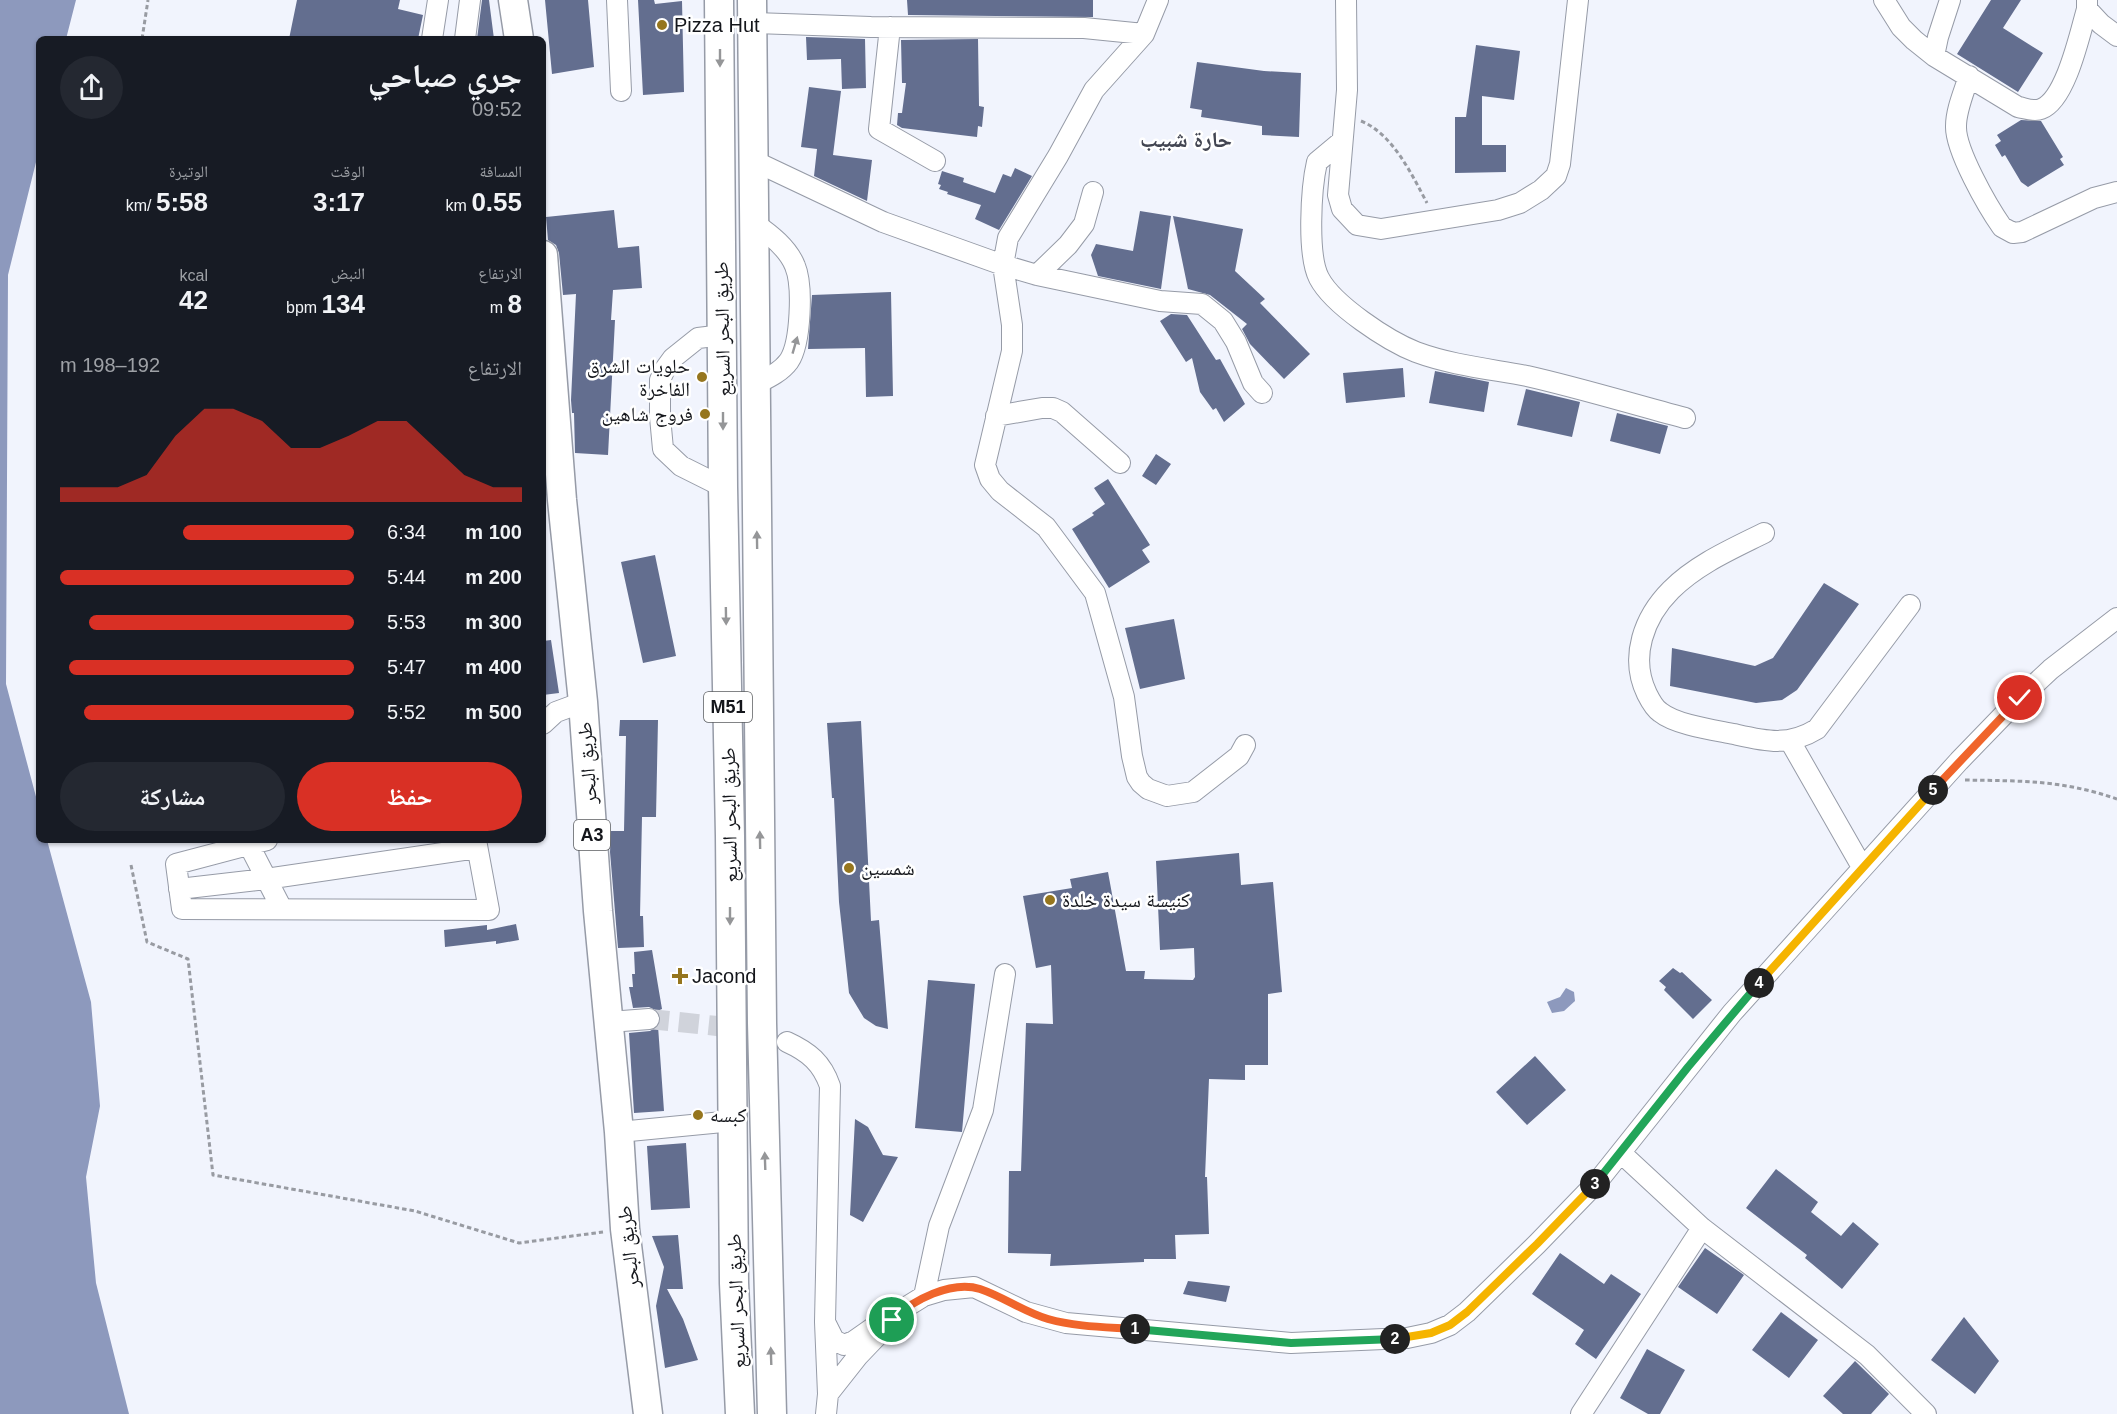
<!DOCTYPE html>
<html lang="ar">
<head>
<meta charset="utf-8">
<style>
	:root { --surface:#171b24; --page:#242831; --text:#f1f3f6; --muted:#9ea1a6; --accent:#d93025 }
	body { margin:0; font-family:Arial,"Noto Naskh Arabic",sans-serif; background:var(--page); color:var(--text); direction:rtl; height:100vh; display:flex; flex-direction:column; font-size:22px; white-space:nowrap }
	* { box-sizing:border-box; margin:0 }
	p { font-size:20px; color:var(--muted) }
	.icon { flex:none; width:33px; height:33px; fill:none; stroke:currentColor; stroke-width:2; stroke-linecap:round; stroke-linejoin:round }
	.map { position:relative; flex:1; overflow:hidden; direction:ltr }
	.details { position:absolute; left:36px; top:36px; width:510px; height:807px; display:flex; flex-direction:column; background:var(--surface); border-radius:9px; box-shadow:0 2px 4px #0004; direction:rtl }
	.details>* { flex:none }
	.pin { position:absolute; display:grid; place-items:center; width:51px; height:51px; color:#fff; margin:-26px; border:3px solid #fff; border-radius:50%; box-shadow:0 2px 6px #0007 }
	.km { position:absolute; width:30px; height:30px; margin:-15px; border-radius:50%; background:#222; color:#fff; font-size:16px; line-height:30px; text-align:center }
	.round { display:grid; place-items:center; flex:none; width:63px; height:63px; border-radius:32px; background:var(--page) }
	.headline { display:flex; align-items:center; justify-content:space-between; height:102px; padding:0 24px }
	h1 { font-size:33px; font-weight:700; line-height:45px }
	.metrics { display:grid; grid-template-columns:repeat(3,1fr); gap:9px; height:102px; padding:6px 24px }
	.metrics div { display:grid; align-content:center }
	.metrics b { font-size:26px; font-weight:700 }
	.metrics small { font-size:16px; font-weight:400 }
	.metrics p { font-size:16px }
	.chart { height:168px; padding:12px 24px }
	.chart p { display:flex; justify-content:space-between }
	.chart svg { width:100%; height:108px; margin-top:6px; fill:var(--accent); opacity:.7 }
	.cta { display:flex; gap:12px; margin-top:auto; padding:12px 24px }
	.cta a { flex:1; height:69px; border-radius:36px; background:var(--accent); color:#fff; font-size:24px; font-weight:700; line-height:69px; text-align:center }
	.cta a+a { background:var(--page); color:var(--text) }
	ul { padding:0 24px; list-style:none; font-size:20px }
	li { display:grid; grid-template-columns:96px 72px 1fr; align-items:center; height:45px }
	li i { height:15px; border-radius:8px; background:var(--accent) }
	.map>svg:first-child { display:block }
	.water { fill:#8d99bd }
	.building { fill:#636e8f }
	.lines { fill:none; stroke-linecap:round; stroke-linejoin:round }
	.minor-tunnel { stroke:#d0d3db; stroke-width:20; stroke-dasharray:20 10; stroke-linecap:butt }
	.minor-casing { stroke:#969ba7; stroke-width:22 }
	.highway-casing { stroke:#969ba7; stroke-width:31 }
	.path { stroke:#989ba2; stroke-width:3; stroke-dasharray:4.5 3; stroke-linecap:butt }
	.minor { stroke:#fff; stroke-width:20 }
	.highway { stroke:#fff; stroke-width:28 }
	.oneway { fill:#959698 }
	.split-1-casing { stroke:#fff; stroke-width:12 }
	.split-2-casing { stroke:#fff; stroke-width:12 }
	.split-3-casing { stroke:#fff; stroke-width:12 }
	.split-4-casing { stroke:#fff; stroke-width:12 }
	.split-5-casing { stroke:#fff; stroke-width:12 }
	.split-6-casing { stroke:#fff; stroke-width:12 }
	.split-1 { stroke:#f0652b; stroke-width:8 }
	.split-2 { stroke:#22a559; stroke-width:8 }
	.split-3 { stroke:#f5b400; stroke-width:8 }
	.split-4 { stroke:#22a559; stroke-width:8 }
	.split-5 { stroke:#f5b400; stroke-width:8 }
	.split-6 { stroke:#f0652b; stroke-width:8 }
	.poi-dot { fill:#96761e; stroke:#fff; stroke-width:2 }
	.labels { text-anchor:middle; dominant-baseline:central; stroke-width:5; stroke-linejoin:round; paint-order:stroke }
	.shield { fill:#fff; stroke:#5a5c5f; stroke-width:1.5 }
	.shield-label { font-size:18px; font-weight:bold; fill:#14161b }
	.poi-label { font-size:20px; fill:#14161b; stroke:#fff; text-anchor:start }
	.street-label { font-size:20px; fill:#14161b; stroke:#fff }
	.quarter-label { font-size:22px; font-weight:bold; fill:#434652; stroke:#fff }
</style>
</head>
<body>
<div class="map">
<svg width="2117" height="1414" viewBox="0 0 2117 1414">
	<rect width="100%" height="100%" fill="#f1f4fd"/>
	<!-- water -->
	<path class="water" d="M0,0H76L66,39H39V150L8,275L6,684L39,808V840H47L91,1002L100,1106L86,1177L96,1283L129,1414H0Z
		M1566,988L1574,992L1575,1001L1564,1011L1552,1013L1547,1002L1560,997Z"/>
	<!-- building -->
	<path class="building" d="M297,0H400L398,9L423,15L418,39H289Z
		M482,0H489L494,39H477Z
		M545,0H588L594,67L552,74Z
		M638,0H654L655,4L682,1L684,92L643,95Z
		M907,0H1093V17L908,15Z
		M1991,0H2021L2003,28L2043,53L2018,92L1957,54Z
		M806,37L865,39L866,88L842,89L841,59L807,60Z
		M978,39L979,106L984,107L982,127L978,126L977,137L902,128L897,125L898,113H902L906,83H902L901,40Z
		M1476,45L1520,51L1514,100L1482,96V145H1506V172L1455,173V117H1466Z
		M1197,62L1264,71L1301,73L1299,137L1262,135V126L1201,117L1202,110L1190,108Z
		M809,87L841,91L833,155L872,160L867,201L814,176L817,149L801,147Z
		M2021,120L2041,121L2063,157L2060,159L2064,165L2028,187L2021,182L2005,155L2002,157L1995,145L2001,141L1997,135Z
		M1015,168L1032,176L999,230L975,219L981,205L947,194L948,192L939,189L941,185L938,184L942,171L964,178L963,182L995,193L1003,174L1011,177Z
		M614,210L618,248L639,246L642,288L613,290L611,320H615L608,455L575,453L574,413H572L571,400L576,294L563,295L559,253L556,245L548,240L546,217Z
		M1140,211L1171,216L1161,289L1098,276L1091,255L1096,244L1133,251Z
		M1173,216L1243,229L1235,271L1265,299L1260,303L1310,354L1284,379L1250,344L1242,329L1247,324L1210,295L1188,289Z
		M891,292L893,396L866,397L865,348L808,349L812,295Z
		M1171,314L1187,315L1216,360L1220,359L1245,404L1224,422L1216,408L1213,410L1200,392L1192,358L1186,362L1160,321Z
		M1403,368L1405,397L1346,403L1343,373Z
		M1435,371L1489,382L1484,412L1429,403Z
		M1526,389L1580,402L1572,437L1517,425Z
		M1617,413L1668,426L1660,454L1610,441Z
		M1156,454L1171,464L1156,485L1142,476Z
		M1108,479L1150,545L1142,550L1150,562L1109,588L1072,529L1094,515L1092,513L1105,504L1094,488Z
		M655,555L676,656L643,663L621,562Z
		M1824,583L1859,604L1797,690L1782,700L1756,703L1670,686L1672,648L1755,666L1773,658Z
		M1174,619L1185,679L1140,689L1125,628Z
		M551,640L559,693L543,695V641Z
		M620,720H658L656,817H642L640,916H643L644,947L618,948L610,852L611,831H624L626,736H619Z
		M861,721L871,921L879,920L888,1029L876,1026L864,1018L849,993L839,902L834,798H832L827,723Z
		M1239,853L1241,885L1273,882L1282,992L1268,994V1065H1245V1080L1209,1079L1205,1177H1207L1209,1234L1175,1235L1176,1259H1144V1262L1050,1266L1051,1254L1008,1253L1009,1171H1021L1026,1023L1053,1024L1051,965L1036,968L1023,896L1072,888L1070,879L1108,872L1126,971H1145L1144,979L1193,980L1195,977L1194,948L1160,950L1156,861Z
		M516,924L519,940L496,944V941L445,947L444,930L487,925V930Z
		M652,950L662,1009L657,1011L649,1007L633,1008L629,987H633L632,974H635L634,952Z
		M1673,968L1680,973L1682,972L1712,1000L1693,1019L1664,990L1666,987L1659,981Z
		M928,980L975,984L962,1132L915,1128Z
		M658,1026L664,1111L634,1113L629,1033L650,1031Z
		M1535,1056L1566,1090L1527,1125L1496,1092Z
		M855,1119L868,1127L883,1155L898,1157L863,1222L850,1215Z
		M686,1143L690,1208L651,1210L647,1146Z
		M1776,1169L1818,1202L1811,1212L1841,1236L1853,1222L1879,1244L1842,1289L1805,1258L1807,1255L1746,1208Z
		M678,1235L683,1289H667L683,1319L698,1360L665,1368L656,1306L664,1267L652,1236Z
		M1705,1248L1744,1275L1717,1314L1678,1287Z
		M1560,1253L1604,1284L1611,1274L1641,1294L1596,1359L1575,1344L1584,1330L1532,1294Z
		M1188,1281L1230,1286L1226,1302L1183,1294Z
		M1781,1312L1818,1340L1789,1378L1752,1350Z
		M1964,1317L1999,1361L1975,1394L1931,1360Z
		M1647,1349L1685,1370L1660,1414H1648L1620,1398Z
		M1855,1361L1889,1394L1871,1414H1843L1823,1396Z"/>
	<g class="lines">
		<!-- minor-tunnel -->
		<path class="minor-tunnel" d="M649,1019L717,1026L773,1039"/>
		<defs>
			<path id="minor" d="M617,0L621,91
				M1158,0L1144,34L1094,90L1058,156L1008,238L1003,265L1012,325V351L985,465L990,479L1000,491L1046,527L1095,593L1124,697L1132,756L1137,777L1141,783L1148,789L1167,796L1193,792L1239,756L1245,745
				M1346,0L1347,90L1338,195L1342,209L1357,225L1381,229L1498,210L1520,203L1541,190L1556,176L1560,164L1578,0
				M1884,0L1901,27L1914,40L1934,56L2018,107C2025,108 2033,112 2041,109C2066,100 2080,33 2087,9
				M2087,0V9L2101,24L2117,36
				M752,23L871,27L1084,28L1144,34
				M890,27L879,129L935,161
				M432,39L438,0
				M465,39L470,0
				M1934,56L1938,37L1950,0
				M1969,76C1964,92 1956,110 1956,126C1955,150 1988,207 2002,227L2013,233L2022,232L2094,198L2117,192
				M1341,142L1317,162C1311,188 1307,255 1319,278C1333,305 1388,341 1416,352C1451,365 1490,369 1527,376C1580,388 1632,404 1685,418
				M754,161L883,222L1003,265L1037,275L1160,301L1202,304L1223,321L1236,342L1253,383L1262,393
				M754,223C770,234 788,248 795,266C803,285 801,343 789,361C781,372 768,378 756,384
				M1037,275L1068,245L1084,224L1093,192
				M996,416L1042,408H1053L1062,412L1120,463
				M723,487L681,466L663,449L660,417V380L665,369L673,358L698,338L723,335
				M1764,533C1732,549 1697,564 1671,590C1644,617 1629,657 1647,694C1650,700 1654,708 1660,712C1676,725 1714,730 1734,734C1765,741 1788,747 1817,729L1910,605
				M543,724L556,712L583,702
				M1790,741L1862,867
				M267,840L176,864L182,909L489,910L476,840
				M249,845L282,909
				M179,889L266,879L477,848
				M609,1022L649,1019
				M787,1042C809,1052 822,1063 830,1086L825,1322L828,1394L826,1414
				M619,1132L733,1121
				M1621,1153L1702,1228L1867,1355L1926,1414
				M924,1296L939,1226L983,1110L1005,974
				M825,1322L834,1340L844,1345L854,1341L874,1327
				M828,1394L858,1356L903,1309L924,1296L944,1290L974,1287L1026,1312L1066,1323L1291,1343L1407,1338L1431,1333L1450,1325L1467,1312L1537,1244L1598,1181L1732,1013L1959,761L2020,698L2051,669L2117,618
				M1581,1414L1702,1228"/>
			<path id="highway" d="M513,0L519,39
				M719,0L723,487L730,836L734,1283L740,1414
				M752,0L762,1023L772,1414
				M543,255L562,500L583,702L598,911L619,1132L625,1229L648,1414"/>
		</defs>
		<!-- minor casing -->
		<use href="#minor" class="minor-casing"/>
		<!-- highway casing -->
		<use href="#highway" class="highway-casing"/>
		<!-- path -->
		<path class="path" d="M142,39L148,0
			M1361,121C1393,134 1412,175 1427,203
			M1965,780C2022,781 2062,780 2117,799
			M131,865L147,942L188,959L213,1175L415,1211L519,1243L603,1232"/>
		<!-- minor -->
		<use href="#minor" class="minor"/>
		<!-- highway -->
		<use href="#highway" class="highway"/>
	</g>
	<!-- one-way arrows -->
	<defs><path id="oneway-solid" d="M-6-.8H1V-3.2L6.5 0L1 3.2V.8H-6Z" transform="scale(1.5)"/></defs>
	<g class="oneway">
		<use href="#oneway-solid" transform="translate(720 58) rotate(90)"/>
		<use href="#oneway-solid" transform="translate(795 345) rotate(-74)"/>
		<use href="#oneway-solid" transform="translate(723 421) rotate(90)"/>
		<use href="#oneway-solid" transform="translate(757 540) rotate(-91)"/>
		<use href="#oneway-solid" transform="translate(726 616) rotate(89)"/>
		<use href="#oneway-solid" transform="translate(760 840) rotate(-91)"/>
		<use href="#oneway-solid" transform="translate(730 916) rotate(90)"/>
		<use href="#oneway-solid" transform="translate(765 1161) rotate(-92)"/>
		<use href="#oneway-solid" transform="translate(771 1356) rotate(-92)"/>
	</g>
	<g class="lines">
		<defs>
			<path id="split-1" d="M892,1320C912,1300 952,1280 980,1289C1004,1297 1024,1312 1048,1319C1076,1327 1107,1327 1135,1329"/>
			<path id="split-2" d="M1135,1329L1291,1343L1395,1339"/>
			<path id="split-3" d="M1395,1339L1431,1333L1450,1325L1467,1312L1537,1244L1595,1184"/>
			<path id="split-4" d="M1595,1184L1688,1067L1759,983"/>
			<path id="split-5" d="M1759,983L1933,790"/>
			<path id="split-6" d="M1933,790L2020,698"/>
		</defs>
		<!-- split-1 casing -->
		<use href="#split-1" class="split-1-casing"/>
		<!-- split-2 casing -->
		<use href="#split-2" class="split-2-casing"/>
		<!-- split-3 casing -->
		<use href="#split-3" class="split-3-casing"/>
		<!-- split-4 casing -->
		<use href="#split-4" class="split-4-casing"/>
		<!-- split-5 casing -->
		<use href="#split-5" class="split-5-casing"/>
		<!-- split-6 casing -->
		<use href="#split-6" class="split-6-casing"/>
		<!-- split-1 -->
		<use href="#split-1" class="split-1"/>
		<!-- split-2 -->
		<use href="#split-2" class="split-2"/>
		<!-- split-3 -->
		<use href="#split-3" class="split-3"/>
		<!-- split-4 -->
		<use href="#split-4" class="split-4"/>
		<!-- split-5 -->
		<use href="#split-5" class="split-5"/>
		<!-- split-6 -->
		<use href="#split-6" class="split-6"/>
	</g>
	<!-- markers -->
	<g class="poi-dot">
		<circle cx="662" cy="25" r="6"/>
		<circle cx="702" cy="377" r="6"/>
		<circle cx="705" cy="414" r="6"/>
		<circle cx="849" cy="868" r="6"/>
		<circle cx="1050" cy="900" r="6"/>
		<path d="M677 967h6v6h6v6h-6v6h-6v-6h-6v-6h6z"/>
		<circle cx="698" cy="1115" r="6"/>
	</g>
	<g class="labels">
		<!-- shield labels -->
		<g class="shield">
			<rect x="704" y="692" width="48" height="30" rx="4.5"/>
			<rect x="574" y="820" width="36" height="30" rx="4.5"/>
		</g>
		<g class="shield-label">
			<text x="728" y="707">M51</text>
			<text x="592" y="835">A3</text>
		</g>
		<!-- poi labels -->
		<g class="poi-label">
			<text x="674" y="25">Pizza Hut</text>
			<text x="690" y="366" text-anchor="end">حلويات الشرق<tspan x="690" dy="23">الفاخرة</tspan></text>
			<text x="693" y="414" text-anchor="end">فروج شاهين</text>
			<text x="861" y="868">شمسين</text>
			<text x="1062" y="900">كنيسة سيدة خلدة</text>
			<text x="692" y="976">Jacond</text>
			<text x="710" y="1115">كبسه</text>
		</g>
		<!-- street labels -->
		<g class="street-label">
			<text transform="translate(722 329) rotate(-91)">طريق البحر السريع</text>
			<text transform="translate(587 763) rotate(-94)">طريق البحر</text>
			<text transform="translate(729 815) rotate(-91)">طريق البحر السريع</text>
			<text transform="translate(628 1247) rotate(-96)">طريق البحر</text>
			<text transform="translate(736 1301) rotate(-92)">طريق البحر السريع</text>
		</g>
		<!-- quarter labels -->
		<g class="quarter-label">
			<text x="1186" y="139">حارة شبيب</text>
		</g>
	</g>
</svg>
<div class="pin" style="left:892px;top:1320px;background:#1e9e55"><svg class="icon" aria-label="arrive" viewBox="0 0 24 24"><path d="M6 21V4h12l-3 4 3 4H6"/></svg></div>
<div class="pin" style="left:2020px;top:698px;background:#d93025"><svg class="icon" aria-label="check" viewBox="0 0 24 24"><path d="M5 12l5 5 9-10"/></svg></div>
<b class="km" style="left:1135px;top:1329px">1</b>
<b class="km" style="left:1395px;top:1339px">2</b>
<b class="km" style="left:1595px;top:1184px">3</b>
<b class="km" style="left:1759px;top:983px">4</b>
<b class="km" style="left:1933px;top:790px">5</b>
<section class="details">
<div class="headline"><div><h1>جري صباحي</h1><p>09:52</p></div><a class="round"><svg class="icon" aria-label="share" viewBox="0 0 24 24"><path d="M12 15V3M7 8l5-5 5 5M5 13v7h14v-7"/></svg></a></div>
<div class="metrics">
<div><p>المسافة</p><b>0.55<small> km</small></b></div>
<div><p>الوقت</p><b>3:17</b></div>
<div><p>الوتيرة</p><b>5:58<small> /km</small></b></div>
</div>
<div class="metrics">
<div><p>الارتفاع</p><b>8<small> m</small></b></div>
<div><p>النبض</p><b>134<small> bpm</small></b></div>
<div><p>kcal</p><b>42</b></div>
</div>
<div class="chart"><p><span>الارتفاع</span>192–198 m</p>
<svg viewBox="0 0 160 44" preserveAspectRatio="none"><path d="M0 44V38L10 38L20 38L30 33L40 17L50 6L60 6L70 11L80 22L90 22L100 17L110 11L120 11L130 22L140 33L150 38L160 38V44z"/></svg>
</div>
<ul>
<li><b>100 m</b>6:34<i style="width:58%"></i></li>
<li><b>200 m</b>5:44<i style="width:100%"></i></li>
<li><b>300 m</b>5:53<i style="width:90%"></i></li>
<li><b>400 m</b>5:47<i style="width:97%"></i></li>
<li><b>500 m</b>5:52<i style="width:92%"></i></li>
</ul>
<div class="cta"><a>حفظ</a><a>مشاركة</a></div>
</section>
</div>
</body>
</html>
